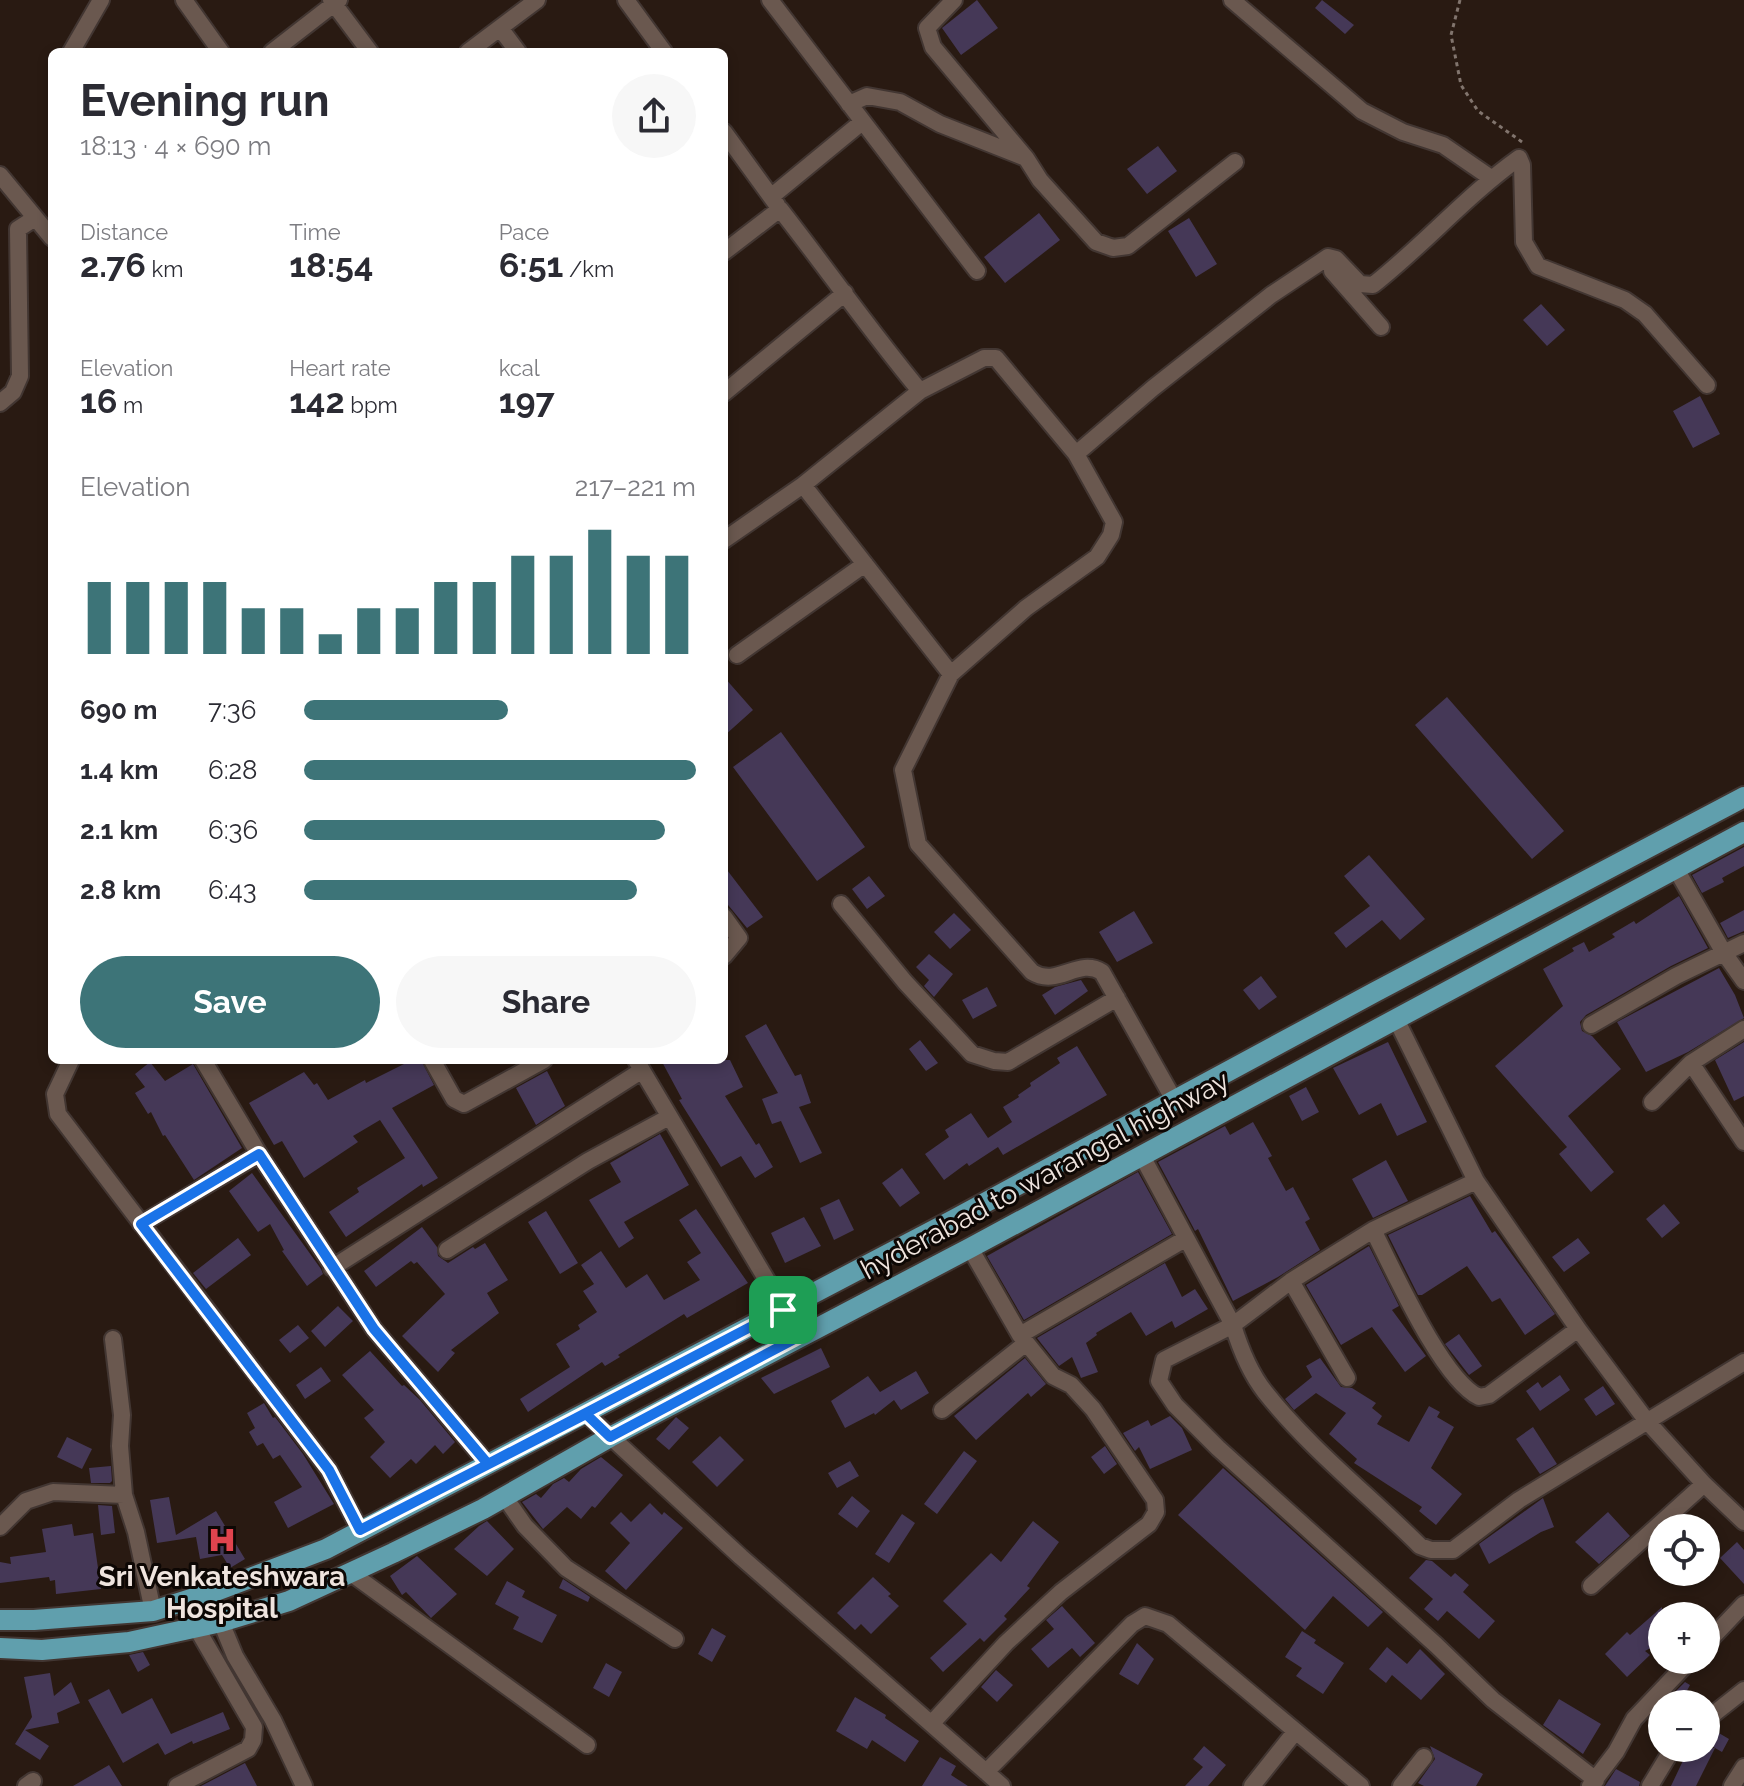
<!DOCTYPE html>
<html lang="en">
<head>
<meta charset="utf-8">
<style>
	:root { --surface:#fff; --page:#f7f7f7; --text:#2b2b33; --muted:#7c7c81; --accent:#3d7478 }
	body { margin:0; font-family:Raleway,sans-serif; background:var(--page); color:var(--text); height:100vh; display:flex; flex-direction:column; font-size:30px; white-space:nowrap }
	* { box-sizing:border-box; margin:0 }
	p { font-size:26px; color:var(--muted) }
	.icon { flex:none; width:44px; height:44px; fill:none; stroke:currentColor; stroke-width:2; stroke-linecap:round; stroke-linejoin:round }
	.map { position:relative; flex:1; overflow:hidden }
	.side { position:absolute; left:48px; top:48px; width:680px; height:1016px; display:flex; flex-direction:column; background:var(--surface); border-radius:12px; box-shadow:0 4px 12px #0003 }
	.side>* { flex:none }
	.fabs { position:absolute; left:1648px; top:1514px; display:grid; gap:16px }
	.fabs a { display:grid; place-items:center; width:72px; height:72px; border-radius:50%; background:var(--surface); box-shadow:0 4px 12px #0003; font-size:40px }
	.pin { position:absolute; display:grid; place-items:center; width:68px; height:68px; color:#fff; margin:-34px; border-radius:16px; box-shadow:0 4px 12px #0006 }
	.round { display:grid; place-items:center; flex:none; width:84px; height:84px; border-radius:42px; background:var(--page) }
	.overview { display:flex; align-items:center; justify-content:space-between; height:136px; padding:0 32px }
	h1 { font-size:44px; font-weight:700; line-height:60px }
	.metrics { display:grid; grid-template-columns:repeat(3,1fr); gap:12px; height:136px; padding:8px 32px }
	.metrics div { display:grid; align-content:center }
	.metrics b { font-size:34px; font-weight:700 }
	.metrics small { font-size:22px; font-weight:400 }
	.metrics p { font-size:22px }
	.chart { height:224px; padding:16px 32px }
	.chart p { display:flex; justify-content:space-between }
	.chart svg { width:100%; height:144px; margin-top:8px; stroke:var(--accent); stroke-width:6 }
	.action { display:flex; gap:16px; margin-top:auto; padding:16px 32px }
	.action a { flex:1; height:92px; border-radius:48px; background:var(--accent); color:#fff; font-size:32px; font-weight:700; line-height:92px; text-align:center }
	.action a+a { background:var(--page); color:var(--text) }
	ul { padding:0 32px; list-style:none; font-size:26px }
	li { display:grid; grid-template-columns:128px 96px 1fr; align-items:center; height:60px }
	li i { height:20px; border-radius:10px; background:var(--accent) }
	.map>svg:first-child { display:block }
	.building { fill:#453857 }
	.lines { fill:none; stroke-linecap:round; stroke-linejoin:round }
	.minor-casing { stroke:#423632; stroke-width:20 }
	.major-casing { stroke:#423632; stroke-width:24 }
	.path { stroke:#81746d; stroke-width:3; stroke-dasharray:4 4; stroke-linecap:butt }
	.minor { stroke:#6a584f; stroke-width:16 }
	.major { stroke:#609fad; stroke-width:20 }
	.route-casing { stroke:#fff; stroke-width:16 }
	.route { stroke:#1a73e8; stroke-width:10 }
	.labels { text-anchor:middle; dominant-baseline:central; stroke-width:6; stroke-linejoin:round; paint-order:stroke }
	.street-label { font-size:28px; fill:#efe4de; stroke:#0d0704 }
	.poi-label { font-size:28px; font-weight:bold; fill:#efe4de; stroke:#0d0704 }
</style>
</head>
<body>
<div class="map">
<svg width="1744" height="1786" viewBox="0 0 1744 1786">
	<rect width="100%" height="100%" fill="#291a12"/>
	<!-- building -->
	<path class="building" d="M977,0L998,28L961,55L942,28Z
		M1322,0L1354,25L1345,34L1315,8Z
		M1158,146L1177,171L1147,194L1127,169Z
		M1039,213L1060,240L1005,283L984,257Z
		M1189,218L1217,264L1196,277L1168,231Z
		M1541,304L1565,330L1547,346L1523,320Z
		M1700,396L1720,434L1693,448L1673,411Z
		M724,677L753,710L724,736Z
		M1447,697L1564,831L1532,859L1415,725Z
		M781,732L865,847L817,881L733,767Z
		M1744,847V866L1722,878L1724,882L1702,893L1692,875Z
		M1369,855L1425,919L1400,940L1382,920L1346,948L1334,933L1370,906L1344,876Z
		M724,866L763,917L747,928L724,900Z
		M869,876L885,896L867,909L852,889Z
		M1679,896L1708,948L1671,966L1586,1015L1580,1022L1582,1031L1592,1036L1621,1069L1568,1116L1614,1172L1591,1192L1559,1154L1567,1147L1495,1066L1563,1006L1543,969L1574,951L1572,948L1584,942L1589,952L1615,937L1612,934L1634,921L1636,924Z
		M1744,910V931L1728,938L1720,923Z
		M1134,911L1153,943L1117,962L1099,932Z
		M954,913L971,930L950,949L934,932Z
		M929,954L953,974L934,997L924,986L929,980L916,967Z
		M1719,968L1735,995L1744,1018L1688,1052L1646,1072L1617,1022Z
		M1261,976L1277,997L1259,1010L1243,990Z
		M1081,980L1088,991L1055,1015L1042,995L1055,987Z
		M987,987L997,1006L973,1019L962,1000Z
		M766,1024L795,1076L801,1074L811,1103L799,1107L822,1153L800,1163L781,1121L772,1124L762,1099L778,1093L745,1036Z
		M920,1040L938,1063L926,1071L909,1049Z
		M1388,1042L1427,1122L1397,1136L1381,1103L1359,1115L1333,1068Z
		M1744,1042V1096L1734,1101L1715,1060Z
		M1077,1046L1107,1095L1003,1155L998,1147L969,1166L967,1163L944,1180L925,1154L949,1137L945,1130L971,1113L988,1138L1012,1122L1003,1107L1019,1097L1018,1095L1031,1086L1030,1083L1060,1063L1057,1058Z
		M412,1060H421L434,1085L392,1108L438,1178L423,1187L422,1184L346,1237L329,1212L359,1192L357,1188L405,1158L380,1120L353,1136L358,1142L304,1178L282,1141L274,1145L249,1103L304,1072L314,1085L317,1083L328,1100L365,1080L366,1083Z
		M661,1060H730L743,1087L725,1096L756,1145L759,1143L773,1167L755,1178L741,1156L721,1167L679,1100L682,1099Z
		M150,1062L165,1081L193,1064L242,1148L194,1180L165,1135L163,1136L151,1112L148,1114L135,1093L145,1087L135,1074Z
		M547,1071L565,1106L536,1125L516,1088Z
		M1306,1087L1319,1112L1302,1121L1289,1096Z
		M1253,1122L1272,1156L1268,1158L1286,1191L1293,1187L1310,1219L1305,1222L1320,1250L1278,1277L1233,1301L1198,1229L1195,1231L1193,1227L1158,1162L1225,1126L1230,1135Z
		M660,1134L689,1185L624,1222L634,1238L619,1248L589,1200L621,1182L610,1163Z
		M1386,1160L1408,1201L1373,1218L1352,1179Z
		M902,1168L920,1193L900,1207L882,1183Z
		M1138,1172L1172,1234L1024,1320L987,1256Z
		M252,1173L321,1269L323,1274L307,1286L282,1251L284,1250L270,1224L258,1232L229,1191Z
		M1470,1196L1492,1233L1495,1231L1555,1314L1525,1335L1500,1298L1492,1302L1467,1266L1422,1295H1418L1388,1235Z
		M839,1199L854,1230L834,1240L820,1208Z
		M1664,1204L1680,1223L1662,1238L1646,1219Z
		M696,1209L748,1283L687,1318L684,1314L618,1355L620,1357L605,1366L602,1362L528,1412L520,1399L570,1367L556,1344L580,1329L578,1325L597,1312L583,1291L594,1284L581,1265L601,1251L626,1288L647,1274L664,1300L700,1280L687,1262L701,1253L679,1220Z
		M546,1211L578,1263L560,1274L528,1222Z
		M804,1217L821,1246L785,1263L771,1233Z
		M422,1227L437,1247L438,1256L448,1263L473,1247L475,1249L485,1243L508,1280L487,1293L499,1313L451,1350L455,1353L438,1372L402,1336L445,1294L417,1262L414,1264L411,1261L376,1287L364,1271Z
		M238,1238L251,1255L206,1289L193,1273Z
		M1578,1238L1590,1253L1564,1272L1552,1257Z
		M1369,1246L1399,1306L1392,1310L1426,1356L1405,1372L1372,1327L1341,1345L1306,1285Z
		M1165,1263L1182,1297L1195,1289L1208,1309L1175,1328L1172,1321L1146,1336L1131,1312L1096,1333L1097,1335L1086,1343L1098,1372L1081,1378L1072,1357L1059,1366L1037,1338Z
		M338,1306L353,1321L325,1347L311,1331Z
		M298,1325L309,1338L290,1353L279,1340Z
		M1459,1334L1482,1366L1469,1375L1445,1344Z
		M821,1348L830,1367L774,1394L761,1378Z
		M370,1351L402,1386L404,1385L420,1400L455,1442L443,1454L435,1445L416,1464L411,1459L390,1478L370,1457L385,1442L364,1418L374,1410L342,1375Z
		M1025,1358L1046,1384L1031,1397L1028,1393L976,1440L954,1416Z
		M1320,1358L1341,1387L1352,1388L1376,1403L1372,1408L1382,1416L1377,1424L1409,1442L1429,1406L1440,1412L1437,1417L1454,1427L1431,1468L1462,1494L1436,1525L1419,1511L1422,1507L1354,1463L1357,1459L1329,1434L1346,1413L1316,1393L1294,1410L1285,1399L1312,1377L1306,1366Z
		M321,1367L331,1381L305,1399L296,1385Z
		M916,1371L929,1393L901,1410L894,1400L875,1415L874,1413L845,1428L831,1401L868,1376L880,1392Z
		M1560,1375L1570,1390L1540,1411L1526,1391L1538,1382L1542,1388Z
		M1603,1386L1615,1404L1596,1416L1584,1399Z
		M264,1403L273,1418L275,1417L303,1454L334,1504L288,1528L274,1502L302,1487L280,1455L273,1459L263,1443L257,1446L249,1432L255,1428L247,1413Z
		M1170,1416L1182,1428L1192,1450L1150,1469L1139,1447L1135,1451L1123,1433L1148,1420L1151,1426Z
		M676,1417L689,1428L669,1450L656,1439Z
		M1533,1427L1557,1464L1540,1474L1516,1439Z
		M720,1436L744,1460L717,1487L692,1462Z
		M67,1437L92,1449L82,1469L57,1457Z
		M1105,1446L1117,1464L1104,1474L1091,1457Z
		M964,1451L977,1461L937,1514L924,1504Z
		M601,1457L623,1475L595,1508L592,1506L581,1519L567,1507L543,1529L522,1502L536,1494L541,1498L553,1484L564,1478L569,1482L581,1469Z
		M850,1461L859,1476L837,1488L828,1473Z
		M111,1466L112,1481L110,1483H91L89,1468Z
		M1223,1468L1383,1612L1368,1627L1333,1596L1305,1630L1178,1515Z
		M852,1496L870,1511L857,1528L838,1514Z
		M169,1497L176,1535L216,1511L245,1559L230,1568L222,1555L200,1559L196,1537L157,1543L150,1500Z
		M1543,1498L1554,1527L1541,1532L1489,1564L1479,1544Z
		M650,1503L662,1515L664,1512L683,1528L626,1590L605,1571L630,1543L610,1523L621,1512L631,1522Z
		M98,1505L112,1506L115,1533L101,1535Z
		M1608,1512L1630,1536L1599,1564L1575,1542Z
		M902,1514L915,1523L889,1563L875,1554Z
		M487,1521L514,1549L487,1576L454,1549L479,1526Z
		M1033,1521L1059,1542L1027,1586L1030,1588L1004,1616L1007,1619L984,1642L980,1638L943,1672L930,1658L967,1624L943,1601L991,1553L1001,1562Z
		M72,1524L74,1536L93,1533L101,1589L56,1594L55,1580L50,1581L49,1577L0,1583V1562L11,1564L10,1557L46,1552L42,1529Z
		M1737,1542L1744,1550V1584L1720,1558Z
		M417,1556L457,1594L431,1618L406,1592L402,1595L390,1576Z
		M1426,1560L1432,1561L1451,1577L1455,1573L1469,1585L1463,1592L1495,1621L1479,1639L1447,1611L1438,1621L1424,1609L1433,1599L1409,1578Z
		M873,1577L891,1594L888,1596L899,1606L871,1634L861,1624L855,1630L837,1613Z
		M563,1579L590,1597L588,1602L559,1588Z
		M507,1581L525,1591L522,1597L557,1615L542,1643L513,1629L519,1617L495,1604Z
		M1062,1606L1095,1643L1080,1657L1072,1648L1048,1668L1031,1649L1054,1629L1046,1620Z
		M1662,1607V1642L1645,1651L1650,1655L1627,1677L1605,1654L1627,1632L1630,1635Z
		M712,1628L726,1636L712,1662L698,1654Z
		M1302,1631L1316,1640L1314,1643L1344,1663L1323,1694L1296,1676L1302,1668L1285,1657Z
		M1137,1643L1154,1659L1138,1685L1119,1674Z
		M1387,1647L1407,1664L1420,1649L1445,1674L1421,1700L1392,1675L1386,1683L1369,1669Z
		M143,1652L150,1665L138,1672L129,1655Z
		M606,1663L622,1672L609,1697L593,1688Z
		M996,1670L1013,1685L997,1702L981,1687Z
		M50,1673L54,1696L71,1682L80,1703L57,1713L59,1723L25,1730L49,1746L40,1760L15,1744L32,1717L24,1677Z
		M1685,1682L1690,1685L1681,1702L1684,1704H1663Z
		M109,1689L122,1714L152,1698L171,1734L223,1712L230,1729L193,1744L192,1741L165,1755L158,1743L123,1763L88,1700Z
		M855,1697L886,1715L885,1718L919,1741L905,1762L872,1740L867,1749L836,1731Z
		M1559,1699L1601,1724L1583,1754L1543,1725Z
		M1712,1729L1729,1739L1722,1752L1715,1748L1696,1786H1671L1689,1748H1715L1706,1743V1731Z
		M1204,1746L1226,1765L1208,1786H1185L1203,1767L1193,1759Z
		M1430,1746L1483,1774L1476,1786H1424L1418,1783L1435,1759Z
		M940,1757L956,1766L951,1775L968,1786H922Z
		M245,1763L257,1786H201Z
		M109,1765L122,1786H73Z
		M1616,1769L1640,1782L1639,1786H1605Z"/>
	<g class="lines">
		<defs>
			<path id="minor" d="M184,0L221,52
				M331,0L370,52
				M626,0L664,52
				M770,0L977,271
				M954,0L927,28L933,47L1025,157
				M1232,0L1362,111L1403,132L1443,145L1491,178
				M500,28L518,52
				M71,52L101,0
				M272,52L339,0
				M468,52L537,0
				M849,104L867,96L900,102L940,124L1026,158L1040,180L1096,242L1113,248L1128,246L1235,162
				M724,132L777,205
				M0,175L52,238
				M772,196L862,122
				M724,252L780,209C827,269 871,332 920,391L984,358H996L1076,454
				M1332,271L1381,327
				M724,393L845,293
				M0,403L13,392L20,376L18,229L35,218
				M803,485L951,674
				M724,540L803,485L920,391
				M737,655L865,564
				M1676,869L1724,953L1744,981
				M841,904L905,982L972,1054L994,1061L1008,1062L1117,998
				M724,917L739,938L724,956
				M1396,1019L1476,1181L1578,1329L1646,1420L1704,1484L1744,1522
				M1591,1025L1676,976L1744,943
				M71,1060L55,1094L58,1114L329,1470L360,1530
				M203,1060L259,1154L374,1329L488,1464
				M432,1060L454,1099L464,1104L544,1060
				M636,1060L800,1336
				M1691,1063L1744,1142
				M1174,1100L1102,972C1078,957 1058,988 1032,972L918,844L903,770L951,674L1026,608L1097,557L1111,535L1114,522L1076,454L1153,388L1271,295L1328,257L1336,259L1360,284L1373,285C1424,245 1467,195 1519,158L1522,165L1524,242L1538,266L1625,300L1645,314L1707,385
				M1652,1102L1691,1063L1744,1029
				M1142,1156L1233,1325L1164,1360L1159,1381L1175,1405L1218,1448L1436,1645L1493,1700L1596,1780
				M1476,1181L1373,1230L1291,1281L1233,1325C1240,1348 1250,1373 1265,1392C1310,1449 1369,1495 1420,1546L1431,1550H1453L1519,1500L1744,1362
				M141,1224L259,1154
				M1373,1230C1393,1269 1442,1380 1479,1397L1489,1395L1578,1329
				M447,1250L588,1161L669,1117
				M332,1268L641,1071
				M1291,1281L1347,1378
				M1020,1335L1185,1239
				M113,1339L122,1415L120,1446L124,1495L136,1532L153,1611
				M942,1410L1026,1343
				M586,1414L741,1557L1002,1786
				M504,1496L525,1526L566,1568L675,1639
				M0,1527L26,1501L53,1492L124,1495
				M351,1573L587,1745
				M1591,1586L1704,1484
				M221,1622L235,1656L273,1720L304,1786
				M1706,1644L1744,1604
				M1706,1720L1744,1690
				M932,1723L1006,1643L1061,1592L1149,1524L1156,1512L1155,1500L1093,1409L1071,1385L1053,1376L1020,1335L970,1248
				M986,1772L1132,1624L1145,1616L1168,1624L1361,1786
				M26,1786L33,1781
				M177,1786L248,1749L253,1740L254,1727L196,1627
				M1252,1786L1295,1732
				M1401,1786L1424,1757
				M1590,1786L1616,1752L1634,1719L1690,1660
				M1650,1786L1673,1748
				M1732,1786L1744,1767"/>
			<path id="major" d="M0,1620H34L153,1611L216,1591L326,1549L953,1220L1375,992L1744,797
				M0,1648L42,1650L129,1642L221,1622L289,1601L393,1553L483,1509L610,1437L970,1248L1744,832"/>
		</defs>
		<!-- minor casing -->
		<use href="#minor" class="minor-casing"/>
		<!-- major casing -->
		<use href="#major" class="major-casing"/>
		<!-- path -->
		<path class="path" d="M1460,0L1451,35L1461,85L1478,111L1525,144"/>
		<!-- minor -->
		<use href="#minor" class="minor"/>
		<!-- major -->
		<use href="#major" class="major"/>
	</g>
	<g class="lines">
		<defs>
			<path id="route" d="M783,1310L488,1464L374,1329L259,1154L141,1224L329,1470L360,1530L586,1414L610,1437L800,1336L783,1310"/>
		</defs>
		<!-- route casing -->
		<use href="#route" class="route-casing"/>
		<!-- route -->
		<use href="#route" class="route"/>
	</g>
	<!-- icons -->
	<defs>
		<symbol id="hospital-bare" viewBox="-9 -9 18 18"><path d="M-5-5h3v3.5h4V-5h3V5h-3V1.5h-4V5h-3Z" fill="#e0444e" stroke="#0d0704" stroke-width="2.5" paint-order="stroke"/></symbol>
	</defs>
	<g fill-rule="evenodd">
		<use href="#hospital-bare" x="202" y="1520" width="40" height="40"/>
	</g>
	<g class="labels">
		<!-- street labels -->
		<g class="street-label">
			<text transform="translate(1045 1175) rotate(-28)">hyderabad to warangal highway</text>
		</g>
		<!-- poi labels -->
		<g class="poi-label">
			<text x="222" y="1576">Sri Venkateshwara<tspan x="222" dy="32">Hospital</tspan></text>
		</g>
	</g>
</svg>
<div class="fabs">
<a><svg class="icon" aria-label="locate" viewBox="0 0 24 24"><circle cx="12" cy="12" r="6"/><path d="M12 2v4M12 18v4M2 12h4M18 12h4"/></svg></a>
<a>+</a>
<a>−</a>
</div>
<div class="pin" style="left:783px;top:1310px;background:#1e9e55"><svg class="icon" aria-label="arrive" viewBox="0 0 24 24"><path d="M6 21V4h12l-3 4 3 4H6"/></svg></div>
<section class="side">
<div class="overview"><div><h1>Evening run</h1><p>18:13 · 4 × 690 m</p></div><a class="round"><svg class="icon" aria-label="share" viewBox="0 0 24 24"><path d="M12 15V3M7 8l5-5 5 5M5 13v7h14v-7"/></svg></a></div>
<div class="metrics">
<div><p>Distance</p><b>2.76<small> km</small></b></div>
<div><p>Time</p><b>18:54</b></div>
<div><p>Pace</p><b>6:51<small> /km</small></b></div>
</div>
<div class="metrics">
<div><p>Elevation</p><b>16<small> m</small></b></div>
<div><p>Heart rate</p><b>142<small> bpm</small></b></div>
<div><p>kcal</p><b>197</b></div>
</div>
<div class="chart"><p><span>Elevation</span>217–221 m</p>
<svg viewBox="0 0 160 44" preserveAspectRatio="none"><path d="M5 44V22M15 44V22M25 44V22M35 44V22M45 44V30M55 44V30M65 44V38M75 44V30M85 44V30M95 44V22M105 44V22M115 44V14M125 44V14M135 44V6M145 44V14M155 44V14"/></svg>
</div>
<ul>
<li><b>690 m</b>7:36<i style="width:52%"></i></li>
<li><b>1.4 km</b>6:28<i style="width:100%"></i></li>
<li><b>2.1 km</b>6:36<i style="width:92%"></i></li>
<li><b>2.8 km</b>6:43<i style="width:85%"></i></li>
</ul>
<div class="action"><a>Save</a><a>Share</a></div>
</section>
</div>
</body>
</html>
